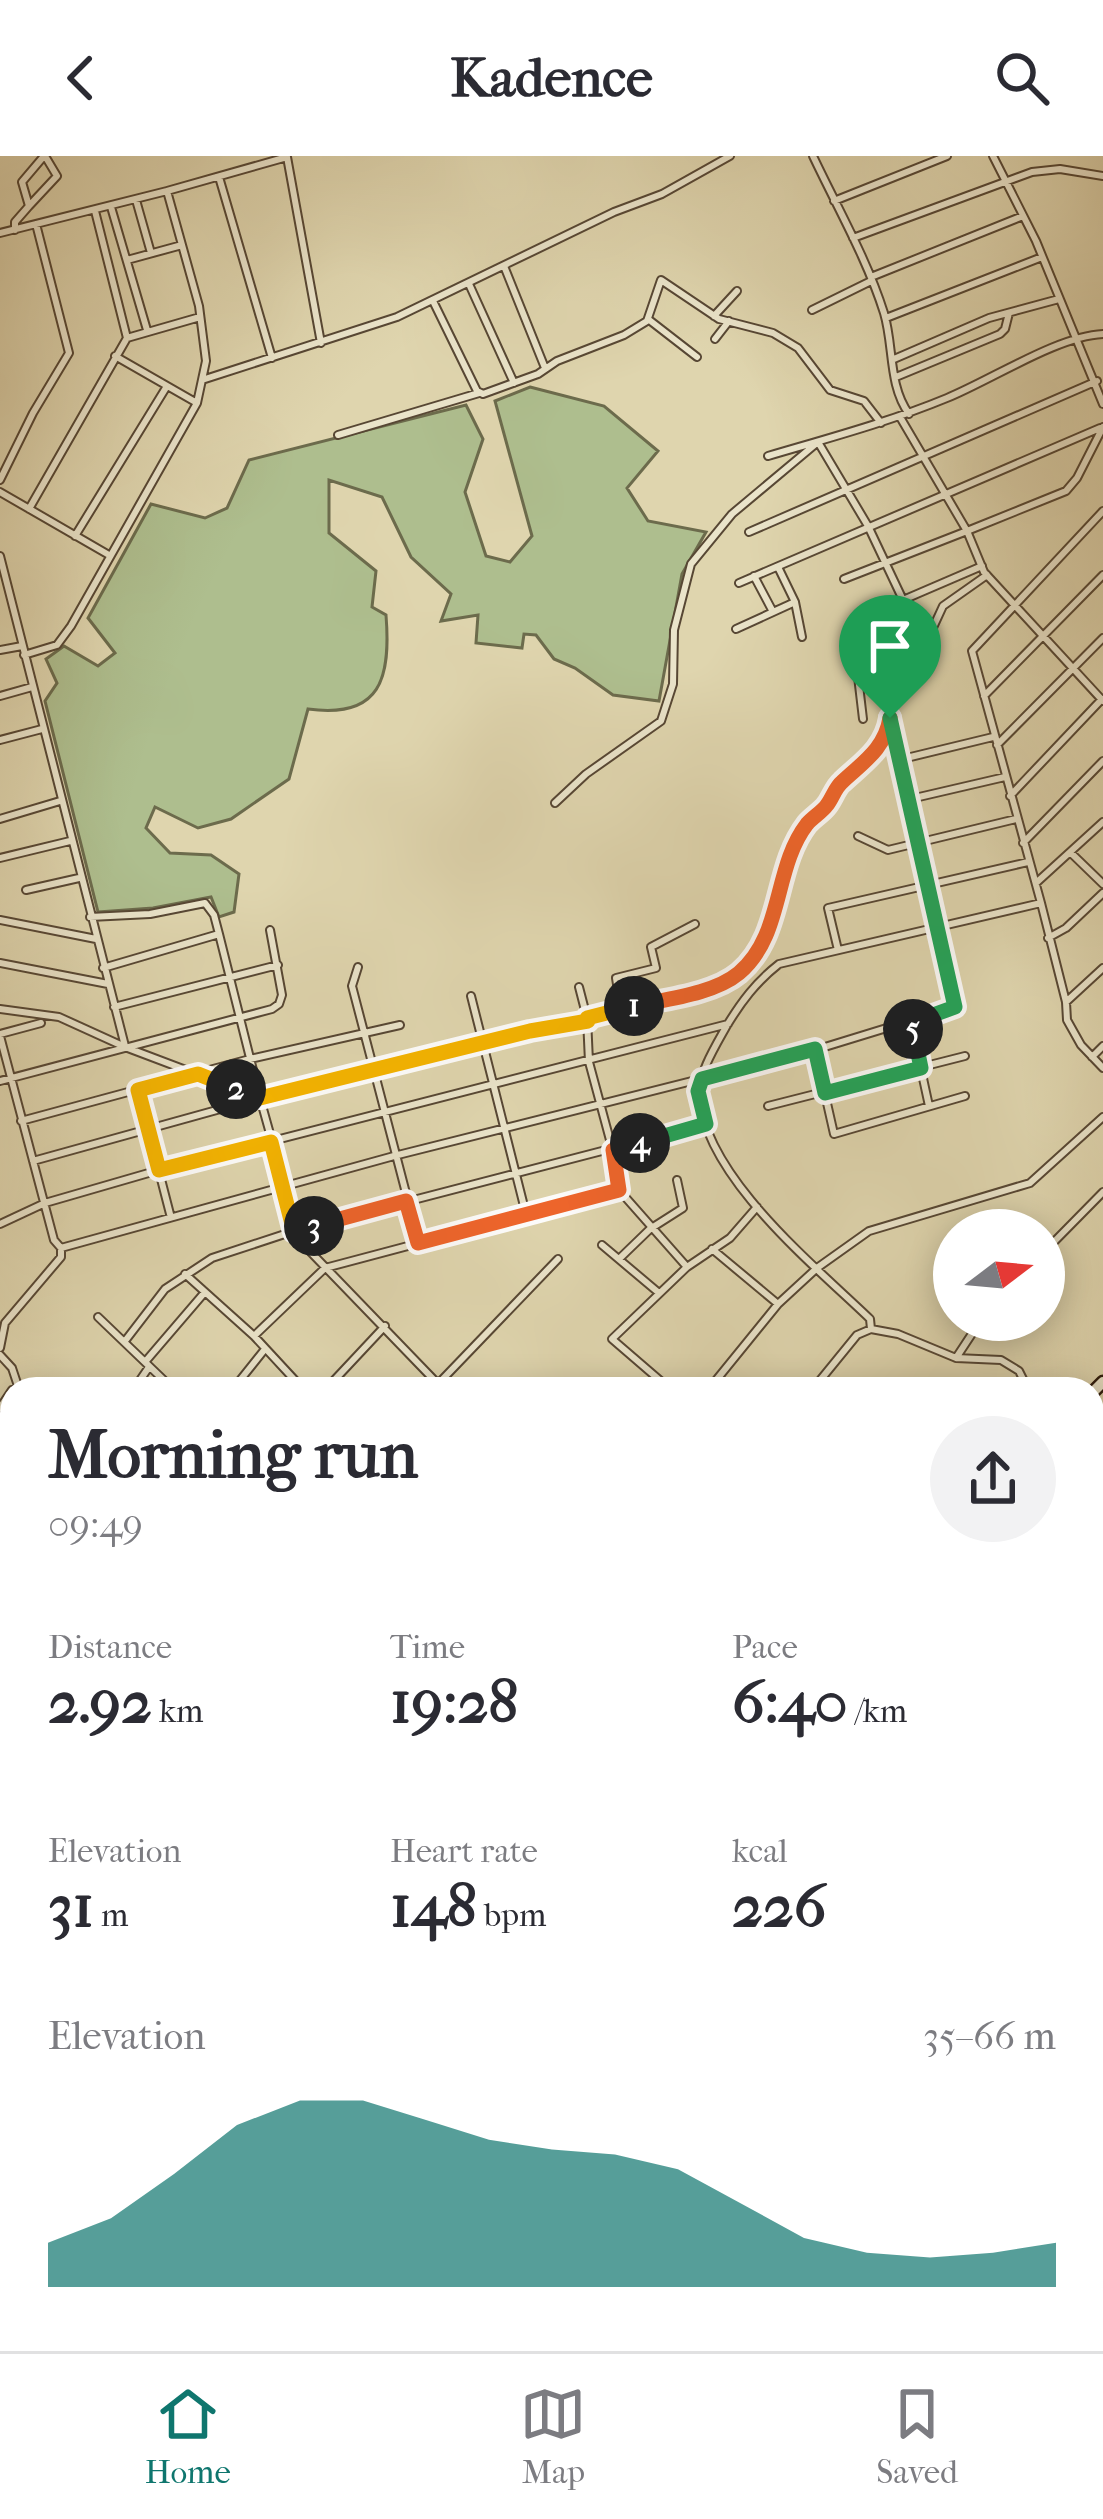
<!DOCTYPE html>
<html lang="en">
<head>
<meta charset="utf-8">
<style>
	:root { --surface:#fff; --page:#f2f2f3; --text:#2b2b33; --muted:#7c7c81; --line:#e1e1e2; --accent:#0f766e }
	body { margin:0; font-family:"IM FELL French Canon",serif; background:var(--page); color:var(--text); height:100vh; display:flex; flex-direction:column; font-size:45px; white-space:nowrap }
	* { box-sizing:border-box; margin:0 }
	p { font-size:39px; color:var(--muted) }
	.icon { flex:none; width:66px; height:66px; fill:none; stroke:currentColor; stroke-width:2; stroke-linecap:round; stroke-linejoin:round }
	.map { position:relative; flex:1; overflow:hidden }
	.side { position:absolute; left:0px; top:1221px; width:1104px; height:975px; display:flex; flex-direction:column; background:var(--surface); border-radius:36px 36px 0 0; box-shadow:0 6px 30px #0003 }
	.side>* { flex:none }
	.needle { width:78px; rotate:74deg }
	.buttons { position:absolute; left:933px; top:1053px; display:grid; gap:24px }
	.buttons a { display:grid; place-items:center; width:132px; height:132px; border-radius:50%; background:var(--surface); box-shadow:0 6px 30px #0003; font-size:60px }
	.pin { position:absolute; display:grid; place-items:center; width:102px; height:102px; color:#fff; margin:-123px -51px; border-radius:50% 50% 50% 0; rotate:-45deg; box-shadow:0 0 12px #0007 }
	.pin .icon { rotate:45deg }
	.km { position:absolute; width:60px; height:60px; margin:-30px; border-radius:50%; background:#222; color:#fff; font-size:33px; line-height:60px; text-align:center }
	.round { display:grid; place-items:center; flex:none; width:126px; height:126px; border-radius:63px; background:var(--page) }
	.headline { display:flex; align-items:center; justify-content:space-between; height:204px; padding:0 48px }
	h1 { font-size:66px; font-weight:700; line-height:90px }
	.metrics { display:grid; grid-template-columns:repeat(3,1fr); gap:18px; height:204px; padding:12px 48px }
	.metrics div { display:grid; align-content:center }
	.metrics b { font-size:60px; font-weight:700 }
	.metrics small { font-size:33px; font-weight:400 }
	.metrics p { font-size:33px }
	.chart { height:336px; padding:24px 48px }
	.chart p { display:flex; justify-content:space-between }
	.chart svg { width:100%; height:216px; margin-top:12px; fill:var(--accent); opacity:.7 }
	header { display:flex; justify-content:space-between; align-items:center; height:156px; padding:0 48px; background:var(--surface); font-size:54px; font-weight:700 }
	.tabs { display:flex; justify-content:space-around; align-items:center; height:168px; border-top:3px solid var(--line); background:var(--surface); font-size:33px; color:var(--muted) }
	.tabs a { display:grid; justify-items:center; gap:6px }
	.tabs .current { color:var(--accent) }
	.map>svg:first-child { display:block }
	.green { fill:#aebe8e; stroke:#6c6b4c; stroke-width:3 }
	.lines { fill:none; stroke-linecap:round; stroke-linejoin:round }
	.street-casing { stroke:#574734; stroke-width:10 }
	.secondary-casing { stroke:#2a180b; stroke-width:15 }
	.primary-casing { stroke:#2a180b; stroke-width:16 }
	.street { stroke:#eae4ca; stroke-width:6 }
	.secondary { stroke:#eae4ca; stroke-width:10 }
	.primary { stroke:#dfd5ae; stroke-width:12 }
	.split-1-casing { stroke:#fff; stroke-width:24 }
	.split-2-casing { stroke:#fff; stroke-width:24 }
	.split-3-casing { stroke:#fff; stroke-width:24 }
	.split-4-casing { stroke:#fff; stroke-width:24 }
	.split-5-casing { stroke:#fff; stroke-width:24 }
	.split-6-casing { stroke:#fff; stroke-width:24 }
	.split-1 { stroke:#f0652b; stroke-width:15 }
	.split-2 { stroke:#f5b400; stroke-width:15 }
	.split-3 { stroke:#f5b400; stroke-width:15 }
	.split-4 { stroke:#f0652b; stroke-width:15 }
	.split-5 { stroke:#22a559; stroke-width:15 }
	.split-6 { stroke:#22a559; stroke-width:15 }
</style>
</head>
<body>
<header><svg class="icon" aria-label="back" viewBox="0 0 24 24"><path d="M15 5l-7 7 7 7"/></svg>Kadence<svg class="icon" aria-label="search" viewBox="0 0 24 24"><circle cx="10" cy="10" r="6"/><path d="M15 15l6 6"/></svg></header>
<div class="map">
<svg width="1103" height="2195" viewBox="0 0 1103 2195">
	<rect width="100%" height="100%" fill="#dfd5ae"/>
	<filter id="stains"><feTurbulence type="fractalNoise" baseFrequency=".00167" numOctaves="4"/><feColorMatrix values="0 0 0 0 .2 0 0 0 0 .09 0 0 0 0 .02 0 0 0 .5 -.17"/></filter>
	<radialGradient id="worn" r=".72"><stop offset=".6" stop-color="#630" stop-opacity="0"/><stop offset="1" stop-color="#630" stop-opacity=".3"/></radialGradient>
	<!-- green -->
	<path class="green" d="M530,231L604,250L658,295L627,332L648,365L706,376L682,418L659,545L613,539L575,512L554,503L536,479L524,478L522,492L476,487L478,459L441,465L451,438L411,401L382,341L329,324V377L376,415L372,451L386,459C391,522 381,563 308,553L289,623L231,663L198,672L155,651L146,672L170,697L211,699L239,718L234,756L219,761L211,741L153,752L98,756L45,545L57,527L46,503L64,490L98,510L115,497L88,462L151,348L205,362L227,352L249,304L466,249L483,283L465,336L486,400L510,406L532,380L495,245Z
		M1092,1879L1103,1880V2191L1092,2182Z"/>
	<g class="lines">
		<defs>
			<path id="street" d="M813,0C837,51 867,103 884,157C894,190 888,229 909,258
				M993,0L1036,85L1103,248
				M219,21L272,202
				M167,35L287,1L321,187
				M136,44L151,97
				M834,45L947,0
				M29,50L57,20L45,0
				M111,51L147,174
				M95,55L127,182
				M15,74V66L29,50L22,26L44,0
				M0,77L167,35L199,150L206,205L197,247L71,470L57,489L24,499
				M853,82L1032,16L1060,13L1103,20
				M127,104L182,89
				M504,110L545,212
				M871,121L1023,60
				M469,128L514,227
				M433,145L477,235L483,238L538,218L557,205L624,179L647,165L661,124L719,163L773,177L798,192L830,234L864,245L881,267
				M812,154L871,125
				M714,160L737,135
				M886,162L1042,101
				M648,163L697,201
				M715,183L729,165
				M115,200L197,247
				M894,203L989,162L1059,143
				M896,221L1000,178L1005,173L1009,157
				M202,224L397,161L614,56L662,38L730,0
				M1103,271L1077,322L1066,335L967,375L984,416L1103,545
				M338,279L479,237
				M768,300C829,282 889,266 947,242C993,223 1058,180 1103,178
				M0,324L33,257L69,197L36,68
				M0,336L109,399
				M29,353L127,182L200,161
				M1103,355L972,495L1041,747L1066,846L1067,864L1081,889L1103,912
				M749,376L1097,225
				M75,380L167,230
				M0,400L125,890
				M778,411L795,446L802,481
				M754,420L772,454
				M844,423L967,375L900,261
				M739,427L1100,272
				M736,473L795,446
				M925,489L943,450L987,419
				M0,494L22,490
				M0,540L32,531
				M984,540L1103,419
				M863,563L853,478L881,476
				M0,584L42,573
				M997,589L1103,482
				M898,604L993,581
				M1010,640L1102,543
				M906,644L1005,621
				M555,647L586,618L661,565L673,528L674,474L691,408L732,358L818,286L868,370L903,444L982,410
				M0,663L60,645
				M858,680L888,694L1016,663
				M1023,687L1103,605
				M1070,696L1103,728
				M0,702L70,685
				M1036,727L1103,666
				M26,734L79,722
				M90,761L150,758L205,747L214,759L219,778
				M0,764L96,783
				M1048,782L1066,772L1103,737
				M838,794L828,752L1028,706
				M0,807L108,828
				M358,811L352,830L419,1087
				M103,812L219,778L260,942
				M579,831L587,862
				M471,840L527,1062
				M1066,846L1103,812
				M114,851L278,809
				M0,853L59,861L125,891L260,942L300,1085L438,1228L448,1233
				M621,854L616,822L656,812L651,791L695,768
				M911,867L929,950
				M0,878L41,867
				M0,880L54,1084L61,1092L394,1000L815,894L955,851L898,604L877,455
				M815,894L834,978L965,940
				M1092,901L1103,890
				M0,925L272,853L279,848L282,839L270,774
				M138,934L170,1058
				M768,950L965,900
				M21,965L250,903L400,869
				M33,1005L260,942L530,875L588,865
				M619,1034L687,1111
				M0,1068L45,1047L159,1014L728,868
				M602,1089L659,1137
				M712,1093L778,1148
				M1044,1096L1103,1036
				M619,1103L650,1073L683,1052L677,1024
				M185,1118L254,1180L303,1233
				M98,1161L173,1233
				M871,1173L870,1163C814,1109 705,1021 699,939C698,918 716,889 726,871C741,846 756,826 779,808L1041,747
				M254,1180L325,1112L619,1034L621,1025L589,906L587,862L714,829L734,821L745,811L766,779L795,689L807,668L827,649L839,628L864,610L889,571
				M125,1185L165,1133L212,1102L294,1075L706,968
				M0,1192L5,1167L61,1101V1092
				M0,1199L12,1212L19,1233
				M956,1202L981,1164
				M145,1206L205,1136
				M438,1228L558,1103
				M134,1233L149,1211
				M233,1233L265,1193
				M326,1233L385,1170
				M670,1233L612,1183L687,1111L730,1082L757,1051
				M709,1233L778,1148L817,1112L869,1075L1030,1027L1103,961
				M813,1233L857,1179L871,1173L898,1178L956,1202L1001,1204L1019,1215L1028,1233
				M0,1252L12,1234
				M1092,1422L1103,1405
				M1092,1491L1103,1473
				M0,1533L12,1506
				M1092,1551L1103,1534
				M1092,1551L1103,1557
				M0,1641L12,1643
				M1092,1684L1103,1690
				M0,1692L12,1696
				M0,1719L12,1712
				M9,1798L12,1800
				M0,2180L16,2195
				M231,2184L242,2195
				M322,2184L330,2195
				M381,2184L389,2195
				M458,2184L459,2195
				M725,2184L733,2195
				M1084,2184L1099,2195
				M214,2195L226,2184
				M488,2195L495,2184
				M768,2195L798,2184
				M852,2195L867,2184"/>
			<path id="secondary" d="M1092,1237L1103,1226
				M1092,1324L1103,1325
				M0,2134L12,2121
				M0,2145L12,2132
				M162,2184L173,2195"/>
			<path id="primary" d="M0,1421L12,1428
				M826,2184L831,2195"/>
		</defs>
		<!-- street casing -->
		<use href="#street" class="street-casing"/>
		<!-- secondary casing -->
		<use href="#secondary" class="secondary-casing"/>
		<!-- primary casing -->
		<use href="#primary" class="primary-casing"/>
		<!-- street -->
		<use href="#street" class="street"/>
		<!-- secondary -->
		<use href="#secondary" class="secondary"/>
		<!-- primary -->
		<use href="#primary" class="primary"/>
	</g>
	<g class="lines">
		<defs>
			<path id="split-1" d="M634,850C666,843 714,838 739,817C784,779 773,712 807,668C813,661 822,656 827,649C833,641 835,632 842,626C862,607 885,593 890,562"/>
			<path id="split-2" d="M236,933L260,942L530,875L588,865L587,862L634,850"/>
			<path id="split-3" d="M236,933L198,918L138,934L159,1014L271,986L294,1076L314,1070"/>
			<path id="split-4" d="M314,1070L406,1045L418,1087L619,1034L613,994L640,987"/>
			<path id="split-5" d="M640,987L706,968L698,935L702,923L815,893L825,937L921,912L913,873"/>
			<path id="split-6" d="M890,562L955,851L911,867L913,873"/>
		</defs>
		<!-- split-1 casing -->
		<use href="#split-1" class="split-1-casing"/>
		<!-- split-2 casing -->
		<use href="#split-2" class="split-2-casing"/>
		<!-- split-3 casing -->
		<use href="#split-3" class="split-3-casing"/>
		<!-- split-4 casing -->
		<use href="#split-4" class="split-4-casing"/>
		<!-- split-5 casing -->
		<use href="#split-5" class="split-5-casing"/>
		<!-- split-6 casing -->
		<use href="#split-6" class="split-6-casing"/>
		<!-- split-1 -->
		<use href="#split-1" class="split-1"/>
		<!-- split-2 -->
		<use href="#split-2" class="split-2"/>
		<!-- split-3 -->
		<use href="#split-3" class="split-3"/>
		<!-- split-4 -->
		<use href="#split-4" class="split-4"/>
		<!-- split-5 -->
		<use href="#split-5" class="split-5"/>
		<!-- split-6 -->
		<use href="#split-6" class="split-6"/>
	</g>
	<rect width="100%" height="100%" filter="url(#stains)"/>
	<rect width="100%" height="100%" fill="url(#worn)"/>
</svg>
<div class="buttons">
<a><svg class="needle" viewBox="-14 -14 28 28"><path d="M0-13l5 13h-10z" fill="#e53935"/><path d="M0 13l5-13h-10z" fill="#7c7c81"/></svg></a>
</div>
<div class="pin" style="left:890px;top:562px;background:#1e9e55"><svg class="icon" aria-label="arrive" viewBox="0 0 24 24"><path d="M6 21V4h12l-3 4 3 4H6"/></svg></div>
<b class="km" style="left:634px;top:850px">1</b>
<b class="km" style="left:236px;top:933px">2</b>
<b class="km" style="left:314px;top:1070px">3</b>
<b class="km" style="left:640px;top:987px">4</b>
<b class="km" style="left:913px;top:873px">5</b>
<section class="side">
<div class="headline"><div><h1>Morning run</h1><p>09:49</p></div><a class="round"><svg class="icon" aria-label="share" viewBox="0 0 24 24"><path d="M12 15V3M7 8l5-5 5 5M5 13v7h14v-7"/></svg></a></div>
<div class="metrics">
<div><p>Distance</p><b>2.92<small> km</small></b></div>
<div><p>Time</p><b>19:28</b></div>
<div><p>Pace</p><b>6:40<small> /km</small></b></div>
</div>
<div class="metrics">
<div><p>Elevation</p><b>31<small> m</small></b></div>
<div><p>Heart rate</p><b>148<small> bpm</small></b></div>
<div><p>kcal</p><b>226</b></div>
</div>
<div class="chart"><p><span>Elevation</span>35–66 m</p>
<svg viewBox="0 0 160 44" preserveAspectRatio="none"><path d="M0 44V35L10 30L20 21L30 11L40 6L50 6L60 10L70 14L80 16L90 17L100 20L110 27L120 34L130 37L140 38L150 37L160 35V44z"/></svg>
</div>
</section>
</div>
<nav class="tabs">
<a class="current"><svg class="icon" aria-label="home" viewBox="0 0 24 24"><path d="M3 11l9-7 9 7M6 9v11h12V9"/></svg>Home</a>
<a><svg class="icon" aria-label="map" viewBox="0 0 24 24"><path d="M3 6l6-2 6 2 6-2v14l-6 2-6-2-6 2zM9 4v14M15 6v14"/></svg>Map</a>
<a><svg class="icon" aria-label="saved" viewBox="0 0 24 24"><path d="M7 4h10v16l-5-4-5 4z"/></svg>Saved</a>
</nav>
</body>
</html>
